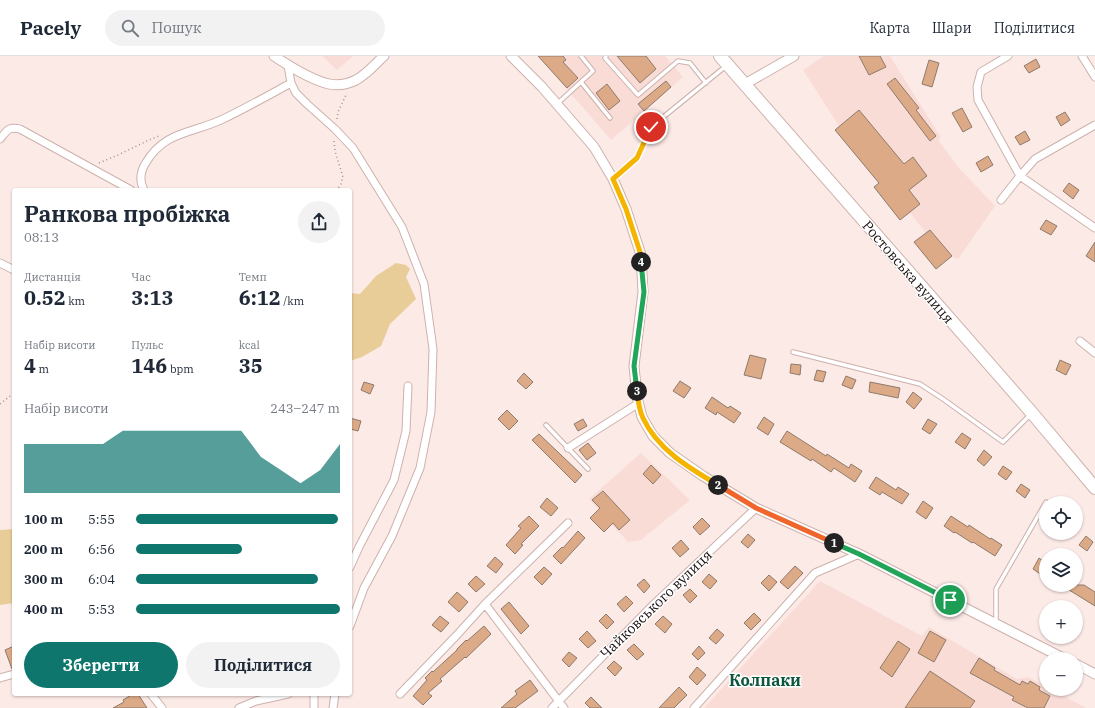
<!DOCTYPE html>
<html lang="uk">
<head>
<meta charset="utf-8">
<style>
	:root { --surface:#fff; --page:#f2f2f3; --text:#1f2937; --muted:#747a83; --line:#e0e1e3; --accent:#0f766e }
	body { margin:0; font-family:"IBM Plex Serif",serif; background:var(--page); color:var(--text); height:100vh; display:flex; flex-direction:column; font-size:15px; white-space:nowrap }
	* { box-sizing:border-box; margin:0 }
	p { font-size:13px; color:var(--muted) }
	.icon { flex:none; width:22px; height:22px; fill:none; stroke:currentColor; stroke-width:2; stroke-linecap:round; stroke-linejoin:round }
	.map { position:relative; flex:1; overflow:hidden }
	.panel { position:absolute; left:12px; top:132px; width:340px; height:508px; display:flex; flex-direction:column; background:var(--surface); border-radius:4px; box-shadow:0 1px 3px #0004 }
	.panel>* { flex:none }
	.controls { position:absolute; left:1039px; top:440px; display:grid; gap:8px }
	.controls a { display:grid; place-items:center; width:44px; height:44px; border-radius:50%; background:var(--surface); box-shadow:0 1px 3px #0004; font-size:20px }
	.pin { position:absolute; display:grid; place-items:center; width:34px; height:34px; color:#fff; margin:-17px; border:2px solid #fff; border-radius:50%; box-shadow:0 1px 4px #0007 }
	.km { position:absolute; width:20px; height:20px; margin:-10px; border-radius:50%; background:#222; color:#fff; font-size:11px; line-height:20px; text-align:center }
	.round { display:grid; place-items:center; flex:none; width:42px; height:42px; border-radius:21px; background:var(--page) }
	.summary { display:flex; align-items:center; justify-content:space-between; height:68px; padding:0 12px }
	h1 { font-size:22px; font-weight:800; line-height:30px }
	.figures { display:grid; grid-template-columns:repeat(3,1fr); gap:6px; height:68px; padding:4px 12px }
	.figures div { display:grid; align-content:center }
	.figures b { font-size:20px; font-weight:800 }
	.figures small { font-size:11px; font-weight:400 }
	.figures p { font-size:11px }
	.chart { height:112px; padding:8px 12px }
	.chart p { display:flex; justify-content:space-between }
	.chart svg { width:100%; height:72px; margin-top:4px; fill:var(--accent); opacity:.7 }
	.primary-button { display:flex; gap:8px; margin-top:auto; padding:8px 12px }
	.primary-button a { flex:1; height:46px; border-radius:24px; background:var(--accent); color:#fff; font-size:16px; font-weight:800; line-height:46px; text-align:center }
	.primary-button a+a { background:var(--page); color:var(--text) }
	ul { padding:0 12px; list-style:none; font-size:13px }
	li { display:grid; grid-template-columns:64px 48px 1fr; align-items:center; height:30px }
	li i { height:10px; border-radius:5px; background:var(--accent) }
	header { display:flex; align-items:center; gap:24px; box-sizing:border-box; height:56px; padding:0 20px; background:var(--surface); border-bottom:1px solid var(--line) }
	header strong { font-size:19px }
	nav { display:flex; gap:22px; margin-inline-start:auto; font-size:14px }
	.search { width:280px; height:36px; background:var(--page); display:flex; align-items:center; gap:10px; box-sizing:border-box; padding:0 14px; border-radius:22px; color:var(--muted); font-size:15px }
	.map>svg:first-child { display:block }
	.built { fill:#fadcd7 }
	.green { fill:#e8cd98 }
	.building { fill:#dcaa87; stroke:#8e7a6c }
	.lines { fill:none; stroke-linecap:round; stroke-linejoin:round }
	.lane-casing { stroke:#cdb1ac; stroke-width:5.5 }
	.street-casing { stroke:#cdb1ac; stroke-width:9 }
	.secondary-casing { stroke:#cdb1ac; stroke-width:11 }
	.highway-casing { stroke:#cdb1ac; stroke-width:14 }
	.path { stroke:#a0918f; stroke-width:1.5; stroke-dasharray:1 3; stroke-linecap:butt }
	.lane { stroke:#fff; stroke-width:3.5 }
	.street { stroke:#fff; stroke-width:7 }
	.secondary { stroke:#fff; stroke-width:9 }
	.highway { stroke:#fff; stroke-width:12 }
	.split-1-casing { stroke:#fff; stroke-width:8 }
	.split-2-casing { stroke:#fff; stroke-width:8 }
	.split-3-casing { stroke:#fff; stroke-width:8 }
	.split-4-casing { stroke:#fff; stroke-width:8 }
	.split-5-casing { stroke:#fff; stroke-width:8 }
	.split-1 { stroke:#22a559; stroke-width:5 }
	.split-2 { stroke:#f0652b; stroke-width:5 }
	.split-3 { stroke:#f5b400; stroke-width:5 }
	.split-4 { stroke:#22a559; stroke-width:5 }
	.split-5 { stroke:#f5b400; stroke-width:5 }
	.labels { text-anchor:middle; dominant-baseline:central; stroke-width:3; stroke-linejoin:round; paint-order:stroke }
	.street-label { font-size:14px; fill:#180e0d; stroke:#fff }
	.quarter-label { font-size:16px; font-weight:bold; fill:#0d563d; stroke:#fff }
</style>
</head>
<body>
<header>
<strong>Pacely</strong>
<div class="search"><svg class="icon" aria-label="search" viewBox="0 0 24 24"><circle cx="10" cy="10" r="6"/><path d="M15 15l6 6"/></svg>Пошук</div>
<nav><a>Карта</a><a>Шари</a><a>Поділитися</a></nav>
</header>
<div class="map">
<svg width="1095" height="652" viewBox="0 0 1095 652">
	<rect width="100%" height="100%" fill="#fceae7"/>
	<!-- built -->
	<path class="built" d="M322,0H353L337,14Z
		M538,0H665L683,21L611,84Z
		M824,0H890L940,80L939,85L959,112L995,150L958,203L951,200L936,213L914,186L926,177L910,157L900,164L874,131L879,126L835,74L839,70L803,14Z
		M641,397L690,444L641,484L628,486L601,457L589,443Z
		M820,525L922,580L929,571L1017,623L1028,621L1046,630V633H1051L1086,652H704Z"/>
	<!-- green -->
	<path class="green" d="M396,207L406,209L410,213L406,221L416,243L390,268L381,290L362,301L350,305V237L360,238L376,220Z
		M14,473V547L0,549V474Z"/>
	<!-- building -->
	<path class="building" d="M538,0H563L566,4L563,6L578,22L567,32Z
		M617,0H646L656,13L640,27Z
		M859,0H880L886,11L869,19Z
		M1036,3L1040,11L1029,17L1024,10Z
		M929,4L939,7L932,31L922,28Z
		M895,22L919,52L916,54L936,80L930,85L887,28Z
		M666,25L671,31L644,55L638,48Z
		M607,28L620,45L609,54L596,37Z
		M962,52L972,71L963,76L952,57Z
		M859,54L904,108L913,101L927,120L909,134L920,148L900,164L874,131L879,127L835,74Z
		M1065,56L1070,64L1061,70L1056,61Z
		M1025,75L1030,84L1020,89L1015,81Z
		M988,100L993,109L981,116L976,107Z
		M1069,127L1079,134L1073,143L1063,135Z
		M1046,164L1057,170L1051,179L1040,173Z
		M930,174L952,200L936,213L914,186Z
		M1095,186V206L1086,200Z
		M750,299L766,303L761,323L744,319Z
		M1060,304L1071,309L1066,319L1056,314Z
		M791,308L801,309L800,319L790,317Z
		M817,314L826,316L823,326L814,324Z
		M524,317L533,326L526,333L517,325Z
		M846,320L856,324L852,333L842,329Z
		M680,325L691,332L684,342L673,335Z
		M364,326L374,329L370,338L361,334Z
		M870,326L900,332L898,342L869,336Z
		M913,336L922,343L914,353L906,346Z
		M712,341L728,352L730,350L741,357L734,367L717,356L716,359L705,352Z
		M507,354L518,365L509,374L498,363Z
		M764,361L774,368L768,379L757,372Z
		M350,362L361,365L358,375L350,373Z
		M583,363L587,370L578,375L574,368Z
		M928,363L937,368L930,378L922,373Z
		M787,375L826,400L827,398L849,412L851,408L862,415L855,426L834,412L831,416L812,403L811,405L780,386Z
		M962,377L971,383L965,393L955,386Z
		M539,378L582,419L575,427L532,384Z
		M588,387L596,397L587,404L579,394Z
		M984,394L992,401L984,410L977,404Z
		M651,409L661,419L653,428L643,418Z
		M1003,410L1012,416L1006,424L998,418Z
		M876,421L896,434L898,431L909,438L902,448L882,436L880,439L869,432Z
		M1021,428L1030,434L1025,442L1016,435Z
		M603,435L630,464L619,474L613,467L604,476L590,462L600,452L592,444Z
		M547,442L558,452L551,460L540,451Z
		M923,445L933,452L926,463L916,456Z
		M529,460L539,470L521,488L523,489L515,498L506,489L521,472L518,470Z
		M951,460L968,471L969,469L990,483L991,482L1002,489L995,500L973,486L972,487L955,476L954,477L944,470Z
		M702,462L710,470L700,479L693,471Z
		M578,475L585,482L561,508L553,500L562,491L563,492Z
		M748,478L755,484L748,492L741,486Z
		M1086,480L1093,486L1087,495L1079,489Z
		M681,484L689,493L680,501L672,492Z
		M495,501L503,508L496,517L487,510Z
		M1039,502L1046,507V516L1043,520L1033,513Z
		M795,510L803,517L788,533L780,526Z
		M544,511L552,518L542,529L534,521Z
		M709,518L717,525L710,533L702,526Z
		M769,519L777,526L769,535L761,527Z
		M476,520L485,528L476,536L468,528Z
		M644,523L650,530L644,537L637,529Z
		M1061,529H1084L1095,536V550Z
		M690,533L697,540L690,547L683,539Z
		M457,536L468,546L459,556L448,546Z
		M626,540L633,547L624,556L617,548Z
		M509,546L529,570L521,578L501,553Z
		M754,557L761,564L751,574L744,567Z
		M606,558L614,566L607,573L599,565Z
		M440,560L449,567L441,576L432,569Z
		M663,560L672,568L665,577L655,568Z
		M484,570L491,578L466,602L465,601L440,623L442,625L428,637L432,640L423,649L413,640L427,624L425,622L432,615L433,616L457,594V593L466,584L467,585Z
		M717,573L724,579L716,588L709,582Z
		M587,575L596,585L588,592L579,583Z
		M930,575L946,584L934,606L918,597Z
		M898,585L910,593L892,621L880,612Z
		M634,588L644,598L637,604L627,594Z
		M14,590V613H12L5,594Z
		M699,590L705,597L698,604L692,598Z
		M569,596L577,602L569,611L562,604Z
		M979,602L995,612L994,614L1020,629L1022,625L1028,628L1030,625L1040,631L1039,634L1050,640L1044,652H1028L1012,644L1014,641L970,617Z
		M614,605L622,612L615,620L607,612Z
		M697,611L706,619L697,629L689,621Z
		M930,615L975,645L970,652H905Z
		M530,624L538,635L515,652H501L517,638L515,635Z
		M679,631L687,639L674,652H659Z
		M133,638H138L147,652H113L124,646L123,644Z
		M591,641L602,652H590L585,647Z"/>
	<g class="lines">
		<defs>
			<path id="lane" d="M606,0L605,2L638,39L678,5L690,7L706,27
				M581,26L610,62
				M558,47L593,15L581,0
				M614,122L637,102L651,71L726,10
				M793,296L920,328L943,343L1003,386L1031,358
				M546,369L588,413
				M996,566V533L1046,446"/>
			<path id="street" d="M1008,0L981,16L977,31L978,44L1020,120L1095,172
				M1082,0L1095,21
				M288,9L291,27L296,37L307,48L335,73L353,92L402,171L424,228L433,293L431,356L420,412L392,480L364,532L350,570
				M0,83C7,75 8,70 20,73L131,134
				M144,134C139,125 140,117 145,108C165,74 192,78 223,63C246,52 269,39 291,27
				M1001,144L1020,120L1035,103L1095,69
				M0,207L14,214
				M1080,285L1095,297
				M568,392L639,347
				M350,511L359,491L394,424L406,375L408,330
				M485,548L564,652
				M0,622L14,618
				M151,638L162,652
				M314,638V652
				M400,638L456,580L485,548L568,467
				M239,652L256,645L288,638
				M333,652L335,638
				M552,652L654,548L756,452
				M694,652L815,517L859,498"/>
			<path id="secondary" d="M274,0C289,10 311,24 329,28C338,30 348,28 356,24C367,18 375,8 384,0
				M511,0L542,31L594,91L613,123L626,153L641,199L643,236L634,310L637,341L642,361L653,380L670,397L703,420L756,452L859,498L1065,603
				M745,28L794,0
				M1076,608L1095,618"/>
			<path id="highway" d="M720,0L1032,357L1095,432"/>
		</defs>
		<!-- lane casing -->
		<use href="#lane" class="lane-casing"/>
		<!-- street casing -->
		<use href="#street" class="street-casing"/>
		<!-- secondary casing -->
		<use href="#secondary" class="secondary-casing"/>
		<!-- highway casing -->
		<use href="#highway" class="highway-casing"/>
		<!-- path -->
		<path class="path" d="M337,63L338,56L347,37
			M334,85L335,95L343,121L341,128L337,134
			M99,107L118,99L149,84L159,80
			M0,348L14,337"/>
		<!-- lane -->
		<use href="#lane" class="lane"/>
		<!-- street -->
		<use href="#street" class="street"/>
		<!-- secondary -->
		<use href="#secondary" class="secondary"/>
		<!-- highway -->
		<use href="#highway" class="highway"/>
	</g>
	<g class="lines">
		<defs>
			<path id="split-1" d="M834,487L859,498L950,544"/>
			<path id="split-2" d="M718,429L756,452L834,487"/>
			<path id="split-3" d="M637,335C638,344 639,354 643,362C657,393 689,412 718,429"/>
			<path id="split-4" d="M637,335L634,310L644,236L641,206"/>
			<path id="split-5" d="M641,206V199L626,153L613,123L637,102L651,71"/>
		</defs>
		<!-- split-1 casing -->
		<use href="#split-1" class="split-1-casing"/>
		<!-- split-2 casing -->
		<use href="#split-2" class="split-2-casing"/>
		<!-- split-3 casing -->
		<use href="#split-3" class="split-3-casing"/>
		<!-- split-4 casing -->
		<use href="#split-4" class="split-4-casing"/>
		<!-- split-5 casing -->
		<use href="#split-5" class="split-5-casing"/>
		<!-- split-1 -->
		<use href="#split-1" class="split-1"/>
		<!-- split-2 -->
		<use href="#split-2" class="split-2"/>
		<!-- split-3 -->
		<use href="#split-3" class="split-3"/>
		<!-- split-4 -->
		<use href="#split-4" class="split-4"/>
		<!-- split-5 -->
		<use href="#split-5" class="split-5"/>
	</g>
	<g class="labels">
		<!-- street labels -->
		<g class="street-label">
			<text transform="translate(908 216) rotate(49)">Ростовська вулиця</text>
			<text transform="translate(656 548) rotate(-44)">Чайковського вулиця</text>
		</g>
		<!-- quarter labels -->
		<g class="quarter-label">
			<text x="765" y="624">Колпаки</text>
		</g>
	</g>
</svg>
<div class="controls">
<a><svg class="icon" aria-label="locate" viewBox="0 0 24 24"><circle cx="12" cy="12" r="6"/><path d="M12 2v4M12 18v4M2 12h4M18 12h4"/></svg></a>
<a><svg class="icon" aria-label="layers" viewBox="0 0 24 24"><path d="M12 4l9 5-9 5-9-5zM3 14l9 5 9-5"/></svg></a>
<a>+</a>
<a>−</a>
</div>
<div class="pin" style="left:950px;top:544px;background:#1e9e55"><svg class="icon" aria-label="arrive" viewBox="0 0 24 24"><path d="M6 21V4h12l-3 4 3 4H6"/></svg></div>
<div class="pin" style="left:651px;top:71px;background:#d93025"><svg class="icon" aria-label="check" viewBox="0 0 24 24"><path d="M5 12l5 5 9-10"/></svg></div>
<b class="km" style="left:834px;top:487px">1</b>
<b class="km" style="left:718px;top:429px">2</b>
<b class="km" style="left:637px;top:335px">3</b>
<b class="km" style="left:641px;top:206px">4</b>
<section class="panel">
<div class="summary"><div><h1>Ранкова пробіжка</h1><p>08:13</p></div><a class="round"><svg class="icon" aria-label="share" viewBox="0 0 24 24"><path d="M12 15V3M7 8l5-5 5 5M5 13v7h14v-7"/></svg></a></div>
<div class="figures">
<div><p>Дистанція</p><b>0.52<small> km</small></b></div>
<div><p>Час</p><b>3:13</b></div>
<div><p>Темп</p><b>6:12<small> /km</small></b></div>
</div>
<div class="figures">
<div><p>Набір висоти</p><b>4<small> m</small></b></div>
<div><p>Пульс</p><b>146<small> bpm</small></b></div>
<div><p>kcal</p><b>35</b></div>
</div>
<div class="chart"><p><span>Набір висоти</span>243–247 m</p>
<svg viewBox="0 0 160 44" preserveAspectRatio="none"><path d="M0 44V14L10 14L20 14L30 14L40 14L50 6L60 6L70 6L80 6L90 6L100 6L110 6L120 22L130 30L140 38L150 30L160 14V44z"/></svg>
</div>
<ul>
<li><b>100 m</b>5:55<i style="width:99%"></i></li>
<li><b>200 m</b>6:56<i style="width:52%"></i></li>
<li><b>300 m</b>6:04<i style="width:89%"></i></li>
<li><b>400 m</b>5:53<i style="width:100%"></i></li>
</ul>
<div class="primary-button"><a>Зберегти</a><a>Поділитися</a></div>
</section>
</div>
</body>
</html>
